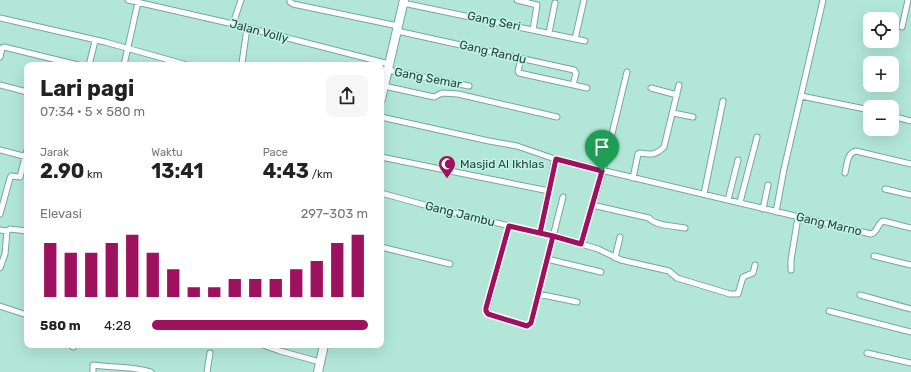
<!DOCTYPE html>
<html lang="id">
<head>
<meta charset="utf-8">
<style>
	:root { --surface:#fff; --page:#f6f6f6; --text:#222; --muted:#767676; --accent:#9d115e }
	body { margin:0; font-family:Rubik,sans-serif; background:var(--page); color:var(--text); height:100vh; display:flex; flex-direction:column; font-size:15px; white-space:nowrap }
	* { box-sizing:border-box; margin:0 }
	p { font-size:13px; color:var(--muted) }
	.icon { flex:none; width:22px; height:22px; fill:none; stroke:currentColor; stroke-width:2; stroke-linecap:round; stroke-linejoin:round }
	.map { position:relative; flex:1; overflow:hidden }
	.side { position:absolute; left:24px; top:62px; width:360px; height:286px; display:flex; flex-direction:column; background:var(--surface); border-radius:8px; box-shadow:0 4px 16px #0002 }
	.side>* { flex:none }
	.controls { position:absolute; left:863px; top:12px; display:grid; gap:8px }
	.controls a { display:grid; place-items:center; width:36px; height:36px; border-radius:8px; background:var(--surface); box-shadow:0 4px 16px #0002; font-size:20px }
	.pin { position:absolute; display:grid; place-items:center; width:34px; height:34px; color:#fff; margin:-41px -17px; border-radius:50% 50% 50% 0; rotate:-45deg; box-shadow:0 0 4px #0007 }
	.pin .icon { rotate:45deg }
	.round { display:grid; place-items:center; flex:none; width:42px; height:42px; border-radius:8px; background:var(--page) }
	.headline { display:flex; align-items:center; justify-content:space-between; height:68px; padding:0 16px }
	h1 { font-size:22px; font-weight:700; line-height:30px }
	.figures { display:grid; grid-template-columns:repeat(3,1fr); gap:6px; height:68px; padding:4px 16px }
	.figures div { display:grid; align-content:center }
	.figures b { font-size:20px; font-weight:700 }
	.figures small { font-size:11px; font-weight:400 }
	.figures p { font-size:11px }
	.chart { height:112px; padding:8px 16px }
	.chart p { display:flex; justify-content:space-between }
	.chart svg { width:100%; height:72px; margin-top:4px; stroke:var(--accent); stroke-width:6 }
	ul { padding:0 16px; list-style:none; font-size:13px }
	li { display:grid; grid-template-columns:64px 48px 1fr; align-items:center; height:30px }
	li i { height:10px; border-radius:5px; background:var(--accent) }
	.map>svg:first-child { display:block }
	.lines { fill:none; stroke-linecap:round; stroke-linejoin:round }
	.street-casing { stroke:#75a89a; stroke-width:7 }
	.primary-casing { stroke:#75a89a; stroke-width:10 }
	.street { stroke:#fff; stroke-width:5 }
	.primary { stroke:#fff; stroke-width:8 }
	.route-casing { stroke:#fff; stroke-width:8 }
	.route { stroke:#9d115e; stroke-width:5 }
	.labels { text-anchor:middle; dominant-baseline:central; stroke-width:3; stroke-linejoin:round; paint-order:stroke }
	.street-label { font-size:12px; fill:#2b403a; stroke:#bff5e5 }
	.poi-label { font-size:12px; fill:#2b403a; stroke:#bff5e5; text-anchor:start }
</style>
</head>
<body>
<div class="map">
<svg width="911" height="372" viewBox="0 0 911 372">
	<rect width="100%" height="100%" fill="#b2e7d8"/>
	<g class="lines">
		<defs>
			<path id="street" d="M128,0L233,24L389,64
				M290,0V2L293,4L398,26
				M517,0L537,5L533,30
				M403,3L585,41
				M0,18L105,42L187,65
				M233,24L241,0
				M902,27L908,0
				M397,31L574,70L576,73L573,85
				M549,33L555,3
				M575,39L584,0
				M0,57L2,48L4,47L78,65
				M521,59L518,71L519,73L587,88
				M242,63L247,28
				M89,65L95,41
				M124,65L138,2
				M388,70L469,86
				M0,85L27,92
				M384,86L434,97L442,93L458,94L557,117
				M651,88L677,95
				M801,96L870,110
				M673,113L693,117
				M892,116L911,121
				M381,117L489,141L517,146L555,159L871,234C878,232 877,224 883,221L911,228
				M0,150L27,157
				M381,157L549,191
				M845,173C847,165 847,153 856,151L911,164
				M633,178L638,154L640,153C651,155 656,155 664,147L679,85
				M885,189L911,195
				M381,193L450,212L553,236L581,244L598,249L621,260L669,271L677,278L730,294H738L743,277L753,273L755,265
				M704,194L723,101
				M728,200L738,160
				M740,202L757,137
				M592,205L649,218C656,226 674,226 685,228
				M763,209L768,185
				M776,212L784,169L823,0
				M0,214L10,178L11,176L20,177L27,150
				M509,226L486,311L488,314L527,326L531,323L563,197
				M0,230L7,231L5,254L0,268
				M7,231L10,229L27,231
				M540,233L555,159
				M581,244L603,171L627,72
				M381,247L450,264
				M874,256L911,265
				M615,258L620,237
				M547,259L601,272
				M791,270V260L798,217
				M538,294L577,302
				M860,295L911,309
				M0,306L27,315
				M829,311L911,332
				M73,345V347
				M263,345L280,351L320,362
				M867,353L911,363
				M93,372V365C112,368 133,366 151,372
				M207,372L210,353"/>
			<path id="primary" d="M381,99L404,0
				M318,372L324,345"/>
		</defs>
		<!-- street casing -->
		<use href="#street" class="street-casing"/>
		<!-- primary casing -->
		<use href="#primary" class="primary-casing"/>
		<!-- street -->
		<use href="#street" class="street"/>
		<!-- primary -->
		<use href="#primary" class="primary"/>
	</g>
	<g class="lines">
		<defs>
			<path id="route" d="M602,171L556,159L540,233L553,236L531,323L527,326L488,314L486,311V308L509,226L553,236L581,244L602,171"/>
		</defs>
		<!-- route casing -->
		<use href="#route" class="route-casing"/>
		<!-- route -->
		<use href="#route" class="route"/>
	</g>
	<!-- icons -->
	<defs>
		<symbol id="mosque-pin" viewBox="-11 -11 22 30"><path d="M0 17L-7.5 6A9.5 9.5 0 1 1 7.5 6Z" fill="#9d115e" stroke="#bff5e5"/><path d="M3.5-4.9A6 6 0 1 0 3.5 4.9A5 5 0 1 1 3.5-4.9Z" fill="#fff"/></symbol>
	</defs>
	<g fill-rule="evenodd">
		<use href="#mosque-pin" x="437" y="154" width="20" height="27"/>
	</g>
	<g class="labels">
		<!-- street labels -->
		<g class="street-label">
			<text transform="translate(494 21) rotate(12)">Gang Seri</text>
			<text transform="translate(259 31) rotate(15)">Jalan Volly</text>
			<text transform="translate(493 52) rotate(13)">Gang Randu</text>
			<text transform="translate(428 78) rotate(11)">Gang Semar</text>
			<text transform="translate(460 214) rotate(14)">Gang Jambu</text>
			<text transform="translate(829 224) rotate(13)">Gang Marno</text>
		</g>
		<!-- poi labels -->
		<g class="poi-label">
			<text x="460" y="164">Masjid Al Ikhlas</text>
		</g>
	</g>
</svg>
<div class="controls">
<a><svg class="icon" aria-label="locate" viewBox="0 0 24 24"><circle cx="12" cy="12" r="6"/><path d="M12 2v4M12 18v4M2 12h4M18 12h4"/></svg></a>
<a>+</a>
<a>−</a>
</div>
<div class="pin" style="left:602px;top:171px;background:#1e9e55"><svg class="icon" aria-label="arrive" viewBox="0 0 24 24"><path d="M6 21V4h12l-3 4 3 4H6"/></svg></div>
<section class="side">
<div class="headline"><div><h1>Lari pagi</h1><p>07:34 · 5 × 580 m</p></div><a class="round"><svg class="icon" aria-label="share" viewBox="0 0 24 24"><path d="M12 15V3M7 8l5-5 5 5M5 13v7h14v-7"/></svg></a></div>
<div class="figures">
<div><p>Jarak</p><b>2.90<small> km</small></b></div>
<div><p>Waktu</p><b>13:41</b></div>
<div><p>Pace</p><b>4:43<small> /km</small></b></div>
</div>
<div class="chart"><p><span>Elevasi</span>297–303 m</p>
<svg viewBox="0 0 160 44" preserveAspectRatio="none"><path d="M5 44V11M15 44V17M25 44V17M35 44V11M45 44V6M55 44V17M65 44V27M75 44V38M85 44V38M95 44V33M105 44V33M115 44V33M125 44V27M135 44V22M145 44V11M155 44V6"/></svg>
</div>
<ul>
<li><b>580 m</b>4:28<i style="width:100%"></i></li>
</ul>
</section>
</div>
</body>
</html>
